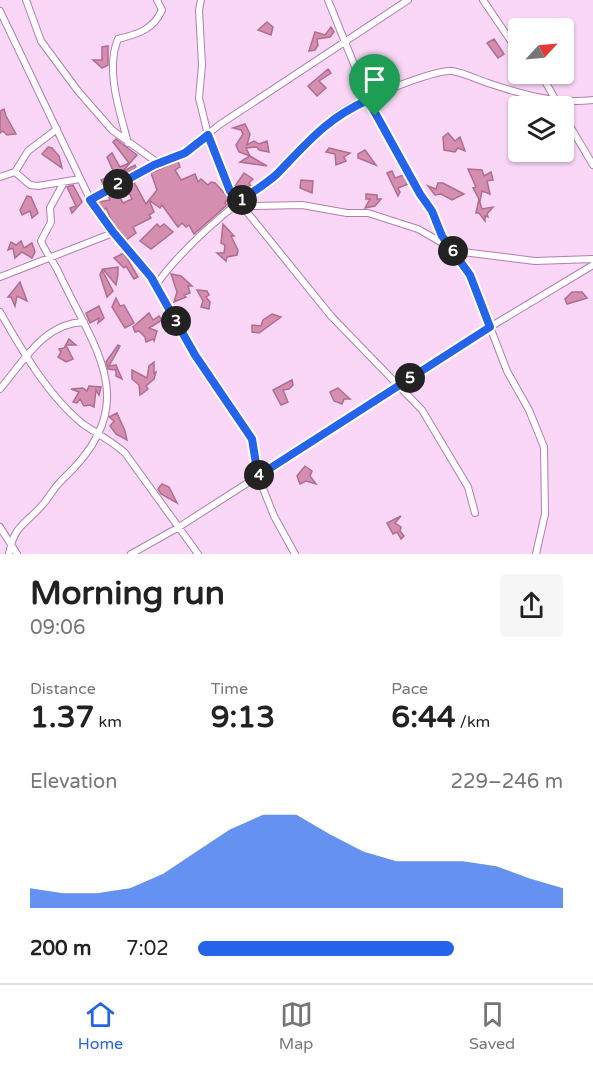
<!DOCTYPE html>
<html lang="en">
<head>
<meta charset="utf-8">
<style>
	:root { --surface:#fff; --page:#f6f6f6; --text:#222; --muted:#767676; --line:#e0e0e0; --accent:#2563eb }
	body { margin:0; font-family:"Varela Round",sans-serif; background:var(--page); color:var(--text); height:100vh; display:flex; flex-direction:column; font-size:22px; white-space:nowrap }
	* { box-sizing:border-box; margin:0 }
	p { font-size:20px; color:var(--muted) }
	.icon { flex:none; width:33px; height:33px; fill:none; stroke:currentColor; stroke-width:2; stroke-linecap:round; stroke-linejoin:round }
	.map { position:relative; height:554px; overflow:hidden }
	.panel { display:flex; flex-direction:column; background:var(--surface); flex:1 }
	.panel>* { flex:none }
	.needle { width:39px; rotate:64deg }
	.controls { position:absolute; left:508px; top:18px; display:grid; gap:12px }
	.controls a { display:grid; place-items:center; width:66px; height:66px; border-radius:6px; background:var(--surface); box-shadow:0 2px 4px #0004; font-size:30px }
	.pin { position:absolute; display:grid; place-items:center; width:51px; height:51px; color:#fff; margin:-62px -26px; border-radius:50% 50% 50% 0; rotate:-45deg; box-shadow:0 0 6px #0007 }
	.pin .icon { rotate:45deg }
	.km { position:absolute; width:30px; height:30px; margin:-15px; border-radius:50%; background:#222; color:#fff; font-size:16px; line-height:30px; text-align:center }
	.round { display:grid; place-items:center; flex:none; width:63px; height:63px; border-radius:6px; background:var(--page) }
	.headline { display:flex; align-items:center; justify-content:space-between; height:102px; padding:0 30px }
	h1 { font-size:33px; font-weight:800; line-height:45px }
	.figures { display:grid; grid-template-columns:repeat(3,1fr); gap:9px; height:102px; padding:6px 30px }
	.figures div { display:grid; align-content:center }
	.figures b { font-size:30px; font-weight:800 }
	.figures small { font-size:16px; font-weight:400 }
	.figures p { font-size:16px }
	.chart { height:168px; padding:12px 30px }
	.chart p { display:flex; justify-content:space-between }
	.chart svg { width:100%; height:108px; margin-top:6px; fill:var(--accent); opacity:.7 }
	ul { padding:0 30px; list-style:none; font-size:20px }
	li { display:grid; grid-template-columns:96px 72px 1fr; align-items:center; height:45px }
	li i { height:15px; border-radius:8px; background:var(--accent) }
	.tab-bar { display:flex; justify-content:space-around; align-items:center; height:84px; border-top:2px solid var(--line); background:var(--surface); font-size:16px; color:var(--muted) }
	.tab-bar a { display:grid; justify-items:center; gap:3px }
	.tab-bar .selected { color:var(--accent) }
	.map>svg:first-child { display:block }
	.building { fill:#d48eb0; stroke:#b06d8f; stroke-width:1.5 }
	.lines { fill:none; stroke-linecap:round; stroke-linejoin:round }
	.minor-casing { stroke:#b37daf; stroke-width:8 }
	.minor { stroke:#fff; stroke-width:6 }
	.route-casing { stroke:#fff; stroke-width:12 }
	.route { stroke:#2563eb; stroke-width:8 }
</style>
</head>
<body>
<div class="map">
<svg width="593" height="554" viewBox="0 0 593 554">
	<rect width="100%" height="100%" fill="#fad7f7"/>
	<!-- building -->
	<path class="building" d="M267,22L273,27L271,35L258,30Z
		M331,27L334,32L330,37L317,39L318,45L315,50L309,51L315,32L325,35Z
		M494,39L504,54L498,58L487,43Z
		M108,46V65L102,68L93,60H102V47Z
		M328,69L331,73L319,81L326,88L317,96L308,86Z
		M4,109L6,116L16,134L7,135L3,131L0,133V111Z
		M245,124L250,134L247,145L254,141L259,144L267,141L269,152L259,150L257,147L246,148L250,156L267,166L240,162L250,156L239,152L236,145L243,134L241,130L233,128Z
		M448,133L455,141L460,137L465,151L458,148L455,152L444,150L443,137Z
		M116,139L137,155L122,172L135,165L136,168L104,186L101,180L115,175L107,157L112,153L120,167L129,163L113,142Z
		M48,147L52,148L59,156L62,168L42,154Z
		M329,148L350,153L344,157L346,161L336,165L335,154L326,152Z
		M365,150L376,165L358,158V154Z
		M178,161L180,167L175,170L181,180L195,174L198,182L201,179L208,185L211,182L215,183L229,198L225,203L227,205L194,234L189,225L186,227L182,223L178,227L162,205L160,208L149,200L157,190L151,173Z
		M468,169L482,170L484,176L491,172L493,180L487,181L490,194L482,191L480,201L473,188L476,187Z
		M392,171L395,178L404,175L408,184L398,188L400,192L398,196L387,173Z
		M244,173L253,179L249,183L251,186L241,193L235,186Z
		M301,180L313,181L312,193L300,188Z
		M134,182L146,204L149,200L154,212L149,215L151,218L133,227L136,233L126,240L113,223L106,208L104,210L98,202L110,200L108,195L116,191L123,203L132,199L126,186Z
		M438,183H443L464,194L452,200L441,194L435,195L428,186L436,189Z
		M73,185L82,202L72,213L70,208L76,206L67,187Z
		M366,194L377,195V199H381L375,206L365,208L370,199H366Z
		M27,196L31,197L38,213L32,218L30,211L22,215L20,210Z
		M479,199L482,209L493,207L487,214L488,217L485,216V221L479,213H476Z
		M157,224L160,227L164,224L173,232L151,249L140,241Z
		M223,224L234,236H231L238,250L237,255L227,257L226,261L217,253H224L225,245L221,243Z
		M21,241L24,248L32,243L35,252L32,258L22,252L15,258L13,248L8,250L11,242L16,245Z
		M124,253L138,277L134,279L126,266L124,268L114,258Z
		M118,267V274L116,285L103,269Z
		M102,270L113,291L107,297L100,275Z
		M171,274L181,276L192,286H188L190,293L184,295L186,297L174,302L177,292Z
		M20,282L27,301L17,296L15,306L11,297H8Z
		M197,290L207,291L209,295L206,297L210,302L209,309L201,307L203,301Z
		M572,292H582L587,298L567,304L565,299Z
		M116,298L120,306L124,305L134,323L125,328L112,307Z
		M99,306L104,318L98,323L99,318L90,323L86,313Z
		M149,313L153,320L159,316L162,320L149,328L157,331L154,341L153,339L146,342L145,337L139,331L135,332L133,327Z
		M272,314L281,317L259,333L252,332V325L261,326L263,320Z
		M69,339L76,345H66L73,359L66,362L58,357L61,352L59,349L64,348Z
		M118,345L120,346L109,366L116,365L122,379L116,376V370L108,369L106,362Z
		M154,362V373L156,372L154,379L146,386L148,389L140,395L139,385L132,379V370L147,378L149,366Z
		M292,380L293,385L289,389L283,390L288,402L281,405L273,390Z
		M89,386L101,387L99,395L96,390L94,407L90,405L84,406L80,399L77,403L73,402L79,392L71,389L83,388L87,391Z
		M338,388L350,399H344L342,404L334,401L330,392Z
		M117,413L125,431L127,440L116,434L110,426L114,421L109,417Z
		M305,466L312,471L310,476L316,484L306,481L300,484L297,476Z
		M162,484L169,487L177,503L161,494L158,489Z
		M401,516L395,523L401,527L400,531L404,536L401,539L397,532L393,534L387,523Z"/>
	<g class="lines">
		<defs>
			<path id="minor" d="M26,0L41,41L78,91L112,130L158,163
				M201,0L199,10L202,65L199,98L208,135L230,191L331,316L422,410L468,487L475,513
				M328,0L375,116L432,211L442,236L470,275L507,371L529,410L544,447L545,514L536,554
				M483,0L519,53
				M0,11L90,199L113,233L151,277L195,355L252,439L258,476L274,516L295,554
				M541,74L559,106
				M564,116L593,165
				M128,143C120,112 105,70 118,39C138,34 153,30 162,10L157,0
				M15,172L30,185L38,186L80,179
				M15,172L28,151L57,129
				M0,177L15,172
				M90,199L154,165L185,153L219,125L408,0
				M239,202L252,206L302,205L347,213H368L418,229L451,248L463,252L535,261L593,259
				M0,277L113,233
				M156,285C178,254 209,226 239,202C250,192 265,185 276,175C298,154 316,129 341,112C357,101 434,69 452,71C465,73 478,80 491,84C524,95 557,104 593,100
				M0,312C21,349 49,397 83,424C97,434 112,441 125,453L198,554
				M0,389C24,361 44,323 84,322
				M0,527L17,554
				M9,554C14,524 27,524 44,503C50,496 54,488 61,481C145,403 96,353 57,269C52,260 45,251 41,241L51,222L50,208L64,182
				M131,554L179,527L490,327L593,265"/>
		</defs>
		<!-- minor casing -->
		<use href="#minor" class="minor-casing"/>
		<!-- minor -->
		<use href="#minor" class="minor"/>
	</g>
	<g class="lines">
		<defs>
			<path id="route" d="M368,100L420,194L432,211L442,236L470,275L490,327L258,476L252,439L195,355L151,277L113,232L90,200L154,165L185,153L208,135L230,191L238,202C251,193 266,184 277,174C307,143 327,118 368,100Z"/>
		</defs>
		<!-- route casing -->
		<use href="#route" class="route-casing"/>
		<!-- route -->
		<use href="#route" class="route"/>
	</g>
</svg>
<div class="controls">
<a><svg class="needle" viewBox="-14 -14 28 28"><path d="M0-13l5 13h-10z" fill="#e53935"/><path d="M0 13l5-13h-10z" fill="#767676"/></svg></a>
<a><svg class="icon" aria-label="layers" viewBox="0 0 24 24"><path d="M12 4l9 5-9 5-9-5zM3 14l9 5 9-5"/></svg></a>
</div>
<div class="pin" style="left:375px;top:116px;background:#1e9e55"><svg class="icon" aria-label="arrive" viewBox="0 0 24 24"><path d="M6 21V4h12l-3 4 3 4H6"/></svg></div>
<b class="km" style="left:242px;top:200px">1</b>
<b class="km" style="left:118px;top:184px">2</b>
<b class="km" style="left:176px;top:321px">3</b>
<b class="km" style="left:259px;top:475px">4</b>
<b class="km" style="left:410px;top:378px">5</b>
<b class="km" style="left:453px;top:251px">6</b>
</div>
<section class="panel">
<div class="headline"><div><h1>Morning run</h1><p>09:06</p></div><a class="round"><svg class="icon" aria-label="share" viewBox="0 0 24 24"><path d="M12 15V3M7 8l5-5 5 5M5 13v7h14v-7"/></svg></a></div>
<div class="figures">
<div><p>Distance</p><b>1.37<small> km</small></b></div>
<div><p>Time</p><b>9:13</b></div>
<div><p>Pace</p><b>6:44<small> /km</small></b></div>
</div>
<div class="chart"><p><span>Elevation</span>229–246 m</p>
<svg viewBox="0 0 160 44" preserveAspectRatio="none"><path d="M0 44V36L10 38L20 38L30 36L40 30L50 21L60 12L70 6L80 6L90 14L100 21L110 25L120 25L130 25L140 27L150 32L160 36V44z"/></svg>
</div>
<ul>
<li><b>200 m</b>7:02<i style="width:70%"></i></li>
</ul>
</section>
<nav class="tab-bar">
<a class="selected"><svg class="icon" aria-label="home" viewBox="0 0 24 24"><path d="M3 11l9-7 9 7M6 9v11h12V9"/></svg>Home</a>
<a><svg class="icon" aria-label="map" viewBox="0 0 24 24"><path d="M3 6l6-2 6 2 6-2v14l-6 2-6-2-6 2zM9 4v14M15 6v14"/></svg>Map</a>
<a><svg class="icon" aria-label="saved" viewBox="0 0 24 24"><path d="M7 4h10v16l-5-4-5 4z"/></svg>Saved</a>
</nav>
</body>
</html>
